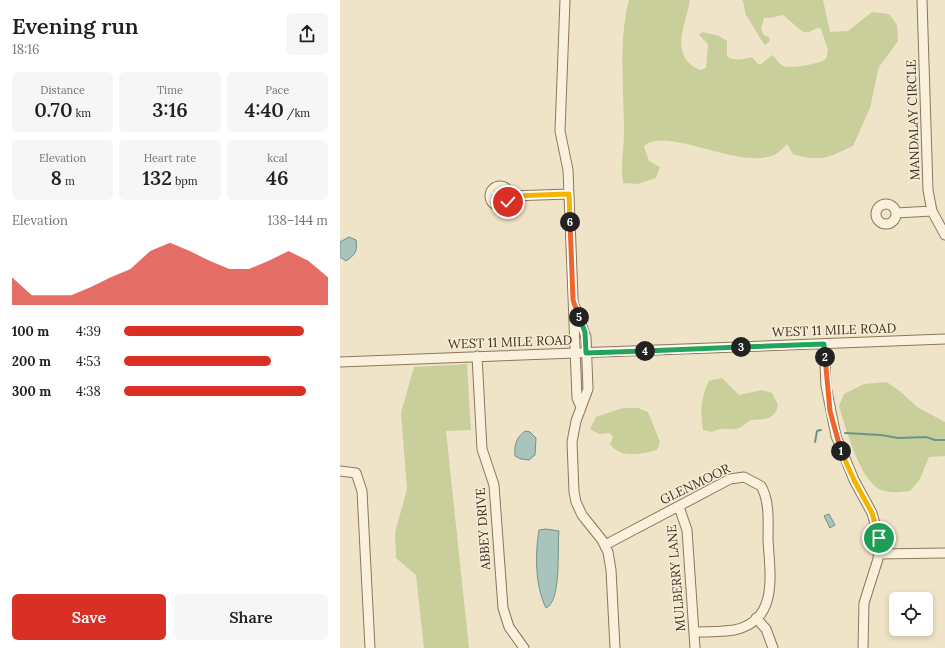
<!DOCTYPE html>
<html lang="en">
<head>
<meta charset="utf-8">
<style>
	:root { --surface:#fff; --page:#f6f6f6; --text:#202124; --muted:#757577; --accent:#d93025 }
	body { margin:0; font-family:Lora,serif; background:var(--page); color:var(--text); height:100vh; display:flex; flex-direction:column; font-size:15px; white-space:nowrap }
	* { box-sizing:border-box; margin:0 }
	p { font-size:13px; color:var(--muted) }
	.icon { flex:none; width:22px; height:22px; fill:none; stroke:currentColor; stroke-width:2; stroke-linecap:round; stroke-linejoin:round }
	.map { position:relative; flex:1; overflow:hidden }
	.sheet { display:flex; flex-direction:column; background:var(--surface); width:340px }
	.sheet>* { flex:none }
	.tools { position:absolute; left:549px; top:592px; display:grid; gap:8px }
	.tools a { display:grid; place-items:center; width:44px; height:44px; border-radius:6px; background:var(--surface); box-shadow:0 2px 6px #0003; font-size:20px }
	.pin { position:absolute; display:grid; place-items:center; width:34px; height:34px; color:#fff; margin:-17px; border:2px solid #fff; border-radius:50%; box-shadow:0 1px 4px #0007 }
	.km { position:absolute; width:20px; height:20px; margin:-10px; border-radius:50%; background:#222; color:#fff; font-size:11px; line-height:20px; text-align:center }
	.round { display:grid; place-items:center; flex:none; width:42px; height:42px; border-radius:6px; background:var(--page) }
	.overview { display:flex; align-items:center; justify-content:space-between; height:68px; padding:0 12px }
	h1 { font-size:22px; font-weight:600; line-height:30px }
	.figures { display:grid; grid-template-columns:repeat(3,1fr); gap:6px; height:68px; padding:4px 12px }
	.figures div { display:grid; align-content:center; border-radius:6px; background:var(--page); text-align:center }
	.figures b { font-size:20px; font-weight:600 }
	.figures small { font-size:11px; font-weight:400 }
	.figures p { font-size:11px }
	.chart { height:112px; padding:8px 12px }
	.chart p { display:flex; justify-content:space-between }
	.chart svg { width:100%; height:72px; margin-top:4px; fill:var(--accent); opacity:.7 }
	.button { display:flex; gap:8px; margin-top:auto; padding:8px 12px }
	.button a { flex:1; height:46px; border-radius:6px; background:var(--accent); color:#fff; font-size:16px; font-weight:600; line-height:46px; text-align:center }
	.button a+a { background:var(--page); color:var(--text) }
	ul { padding:0 12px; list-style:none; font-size:13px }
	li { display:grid; grid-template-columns:64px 48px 1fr; align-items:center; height:30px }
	li i { height:10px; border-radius:5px; background:var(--accent) }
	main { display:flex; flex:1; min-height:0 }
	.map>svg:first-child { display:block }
	.green { fill:#c9cf9b }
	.water { fill:#a9c4bc; stroke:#6f938a }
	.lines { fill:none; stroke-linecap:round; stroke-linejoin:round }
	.stream { stroke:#6f938a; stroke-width:2 }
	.minor-casing { stroke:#8d765c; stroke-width:11 }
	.minor { stroke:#faf1dc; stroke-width:9 }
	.split-1-casing { stroke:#fff; stroke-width:8 }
	.split-2-casing { stroke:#fff; stroke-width:8 }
	.split-3-casing { stroke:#fff; stroke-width:8 }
	.split-4-casing { stroke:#fff; stroke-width:8 }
	.split-5-casing { stroke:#fff; stroke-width:8 }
	.split-6-casing { stroke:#fff; stroke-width:8 }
	.split-7-casing { stroke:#fff; stroke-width:8 }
	.split-1 { stroke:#f5b400; stroke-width:5 }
	.split-2 { stroke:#f0652b; stroke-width:5 }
	.split-3 { stroke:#22a559; stroke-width:5 }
	.split-4 { stroke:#22a559; stroke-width:5 }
	.split-5 { stroke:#22a559; stroke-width:5 }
	.split-6 { stroke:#f0652b; stroke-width:5 }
	.split-7 { stroke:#f5b400; stroke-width:5 }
	.labels { text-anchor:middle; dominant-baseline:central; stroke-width:3; stroke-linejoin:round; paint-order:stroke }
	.street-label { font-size:13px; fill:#3d2e20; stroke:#f7eed8 }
</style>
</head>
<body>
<main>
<section class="sheet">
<div class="overview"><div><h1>Evening run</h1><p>18:16</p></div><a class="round"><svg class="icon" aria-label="share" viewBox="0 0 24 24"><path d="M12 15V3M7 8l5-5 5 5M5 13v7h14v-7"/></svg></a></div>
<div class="figures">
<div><p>Distance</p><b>0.70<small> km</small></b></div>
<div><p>Time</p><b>3:16</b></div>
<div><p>Pace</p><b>4:40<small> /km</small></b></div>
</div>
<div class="figures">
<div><p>Elevation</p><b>8<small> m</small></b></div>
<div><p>Heart rate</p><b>132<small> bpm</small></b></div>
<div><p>kcal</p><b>46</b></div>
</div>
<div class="chart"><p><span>Elevation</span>138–144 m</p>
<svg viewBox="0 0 160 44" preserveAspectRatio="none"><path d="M0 44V27L10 38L20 38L30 38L40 33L50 27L60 22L70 11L80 6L90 11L100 17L110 22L120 22L130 17L140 11L150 17L160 27V44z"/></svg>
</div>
<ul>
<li><b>100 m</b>4:39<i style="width:88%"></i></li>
<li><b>200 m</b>4:53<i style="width:72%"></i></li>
<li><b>300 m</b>4:38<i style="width:89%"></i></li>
</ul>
<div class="button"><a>Save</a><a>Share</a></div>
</section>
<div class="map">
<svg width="605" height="648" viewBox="0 0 605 648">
	<rect width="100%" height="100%" fill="#f0e4c8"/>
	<!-- green -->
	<path class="green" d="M289,0H350C346,25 328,56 360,70L366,68L368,44L359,35L362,32L379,36L387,41V56C395,62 403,59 412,57L418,64H421L432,55C436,58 438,63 443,66C452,69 478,64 486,59L488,50L481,29L478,28L469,32H463L443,15L430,18H424L421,29L424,35L429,37L430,41L425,45C417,35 413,25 406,15C404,10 405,5 402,0H483L490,32L508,31L532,12L549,14L557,25L558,41L539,67L530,108L513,146C489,157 480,163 453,154L447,144C444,147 440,152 436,154C401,172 327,125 304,146L309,161L320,167L316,178L298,184L283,183C280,166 284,149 284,131C284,88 278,42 289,0Z
		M127,364L131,430L106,431L129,648H84L76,575L56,558L55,533L67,489L61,413L74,367Z
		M382,378L399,395L422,390L432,393L438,405C435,420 425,419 412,420C407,421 404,426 399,428C389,432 385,425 372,432L363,430C360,414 361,395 369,381Z
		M547,382L561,392L577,407L605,422V456L589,457L580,479L570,491C560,492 549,494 539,489C520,479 505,427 499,406L504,394L524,384Z
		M283,408H298L308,412L320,442L317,450C303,454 280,459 270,444L273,437L270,433L259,434L250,429L256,417Z"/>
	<!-- water -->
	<path class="water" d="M9,237L16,240C18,251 15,255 6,261L0,257V242Z
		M185,431L190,432L196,438L195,455L189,460L181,459L175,456C174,445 176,438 185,431Z
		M489,514L495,525L490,528L484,516Z
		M206,529L219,531C217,547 222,601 206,608C195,586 195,554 199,530Z"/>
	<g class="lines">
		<!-- stream -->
		<path class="stream" d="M505,433L541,435L558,438L586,437L595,440H605
			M475,442L477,431L481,430"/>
		<defs>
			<path id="minor" d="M225,0L220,131L228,170L237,398L241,407
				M582,0L588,190L592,211L605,235
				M150 196a10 10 0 1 1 20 0a10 10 0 1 1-20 0Z
				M170,196L229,194
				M536 214a10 10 0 1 1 20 0a10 10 0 1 1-20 0Z
				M556,213L592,211
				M235,307L246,337L248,389L236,421L232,442L234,492L236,502L242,515L262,540L268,552L271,570L275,648
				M484,344L486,386L496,436L514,480L532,513L539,538L538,559L524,603L523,648
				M137,356L142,449L154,485L163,608L169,627L184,648
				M0,362L605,339
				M0,471L16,473L22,491L30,648
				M339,507L347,530L355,648
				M265,545L390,479L404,477L421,486C430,501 428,524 428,540C430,574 439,621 394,630C381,632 367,632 354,632
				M539,554L605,553
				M416,618L426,629L433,648"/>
		</defs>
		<!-- minor casing -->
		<use href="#minor" class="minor-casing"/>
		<!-- minor -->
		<use href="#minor" class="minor"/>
	</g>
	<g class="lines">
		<defs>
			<path id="split-1" d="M501,451L514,480L532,513L539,538"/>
			<path id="split-2" d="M485,357L490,411L501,451"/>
			<path id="split-3" d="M401,347L484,344L485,357"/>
			<path id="split-4" d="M305,351L401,347"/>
			<path id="split-5" d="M239,317L245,332L246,353L305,351"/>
			<path id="split-6" d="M230,222L233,300L239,317"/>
			<path id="split-7" d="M168,202L170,196L229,194L230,222"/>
		</defs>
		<!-- split-1 casing -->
		<use href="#split-1" class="split-1-casing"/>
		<!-- split-2 casing -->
		<use href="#split-2" class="split-2-casing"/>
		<!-- split-3 casing -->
		<use href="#split-3" class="split-3-casing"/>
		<!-- split-4 casing -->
		<use href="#split-4" class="split-4-casing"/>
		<!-- split-5 casing -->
		<use href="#split-5" class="split-5-casing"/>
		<!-- split-6 casing -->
		<use href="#split-6" class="split-6-casing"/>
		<!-- split-7 casing -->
		<use href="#split-7" class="split-7-casing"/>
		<!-- split-1 -->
		<use href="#split-1" class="split-1"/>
		<!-- split-2 -->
		<use href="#split-2" class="split-2"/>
		<!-- split-3 -->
		<use href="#split-3" class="split-3"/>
		<!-- split-4 -->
		<use href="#split-4" class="split-4"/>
		<!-- split-5 -->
		<use href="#split-5" class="split-5"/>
		<!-- split-6 -->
		<use href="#split-6" class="split-6"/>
		<!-- split-7 -->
		<use href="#split-7" class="split-7"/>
	</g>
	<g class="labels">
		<!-- street labels -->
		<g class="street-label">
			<text transform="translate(573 120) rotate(-92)">MANDALAY CIRCLE</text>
			<text transform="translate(494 330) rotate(-2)">WEST 11 MILE ROAD</text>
			<text transform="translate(170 342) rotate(-2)">WEST 11 MILE ROAD</text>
			<text transform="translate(355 484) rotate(-26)">GLENMOOR</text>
			<text transform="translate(143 529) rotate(-94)">ABBEY DRIVE</text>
			<text transform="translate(336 578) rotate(-95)">MULBERRY LANE</text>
		</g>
	</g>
</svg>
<div class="tools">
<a><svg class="icon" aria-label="locate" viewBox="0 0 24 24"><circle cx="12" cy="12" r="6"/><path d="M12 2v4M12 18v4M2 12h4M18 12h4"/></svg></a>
</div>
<div class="pin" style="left:539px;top:538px;background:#1e9e55"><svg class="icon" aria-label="arrive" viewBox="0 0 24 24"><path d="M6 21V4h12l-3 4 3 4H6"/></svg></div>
<div class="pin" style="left:168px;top:202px;background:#d93025"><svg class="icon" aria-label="check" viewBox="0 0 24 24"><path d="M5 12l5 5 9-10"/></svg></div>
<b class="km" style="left:501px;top:451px">1</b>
<b class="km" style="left:485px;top:357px">2</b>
<b class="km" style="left:401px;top:347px">3</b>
<b class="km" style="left:305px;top:351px">4</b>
<b class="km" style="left:239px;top:317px">5</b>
<b class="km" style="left:230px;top:222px">6</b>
</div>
</main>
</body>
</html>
